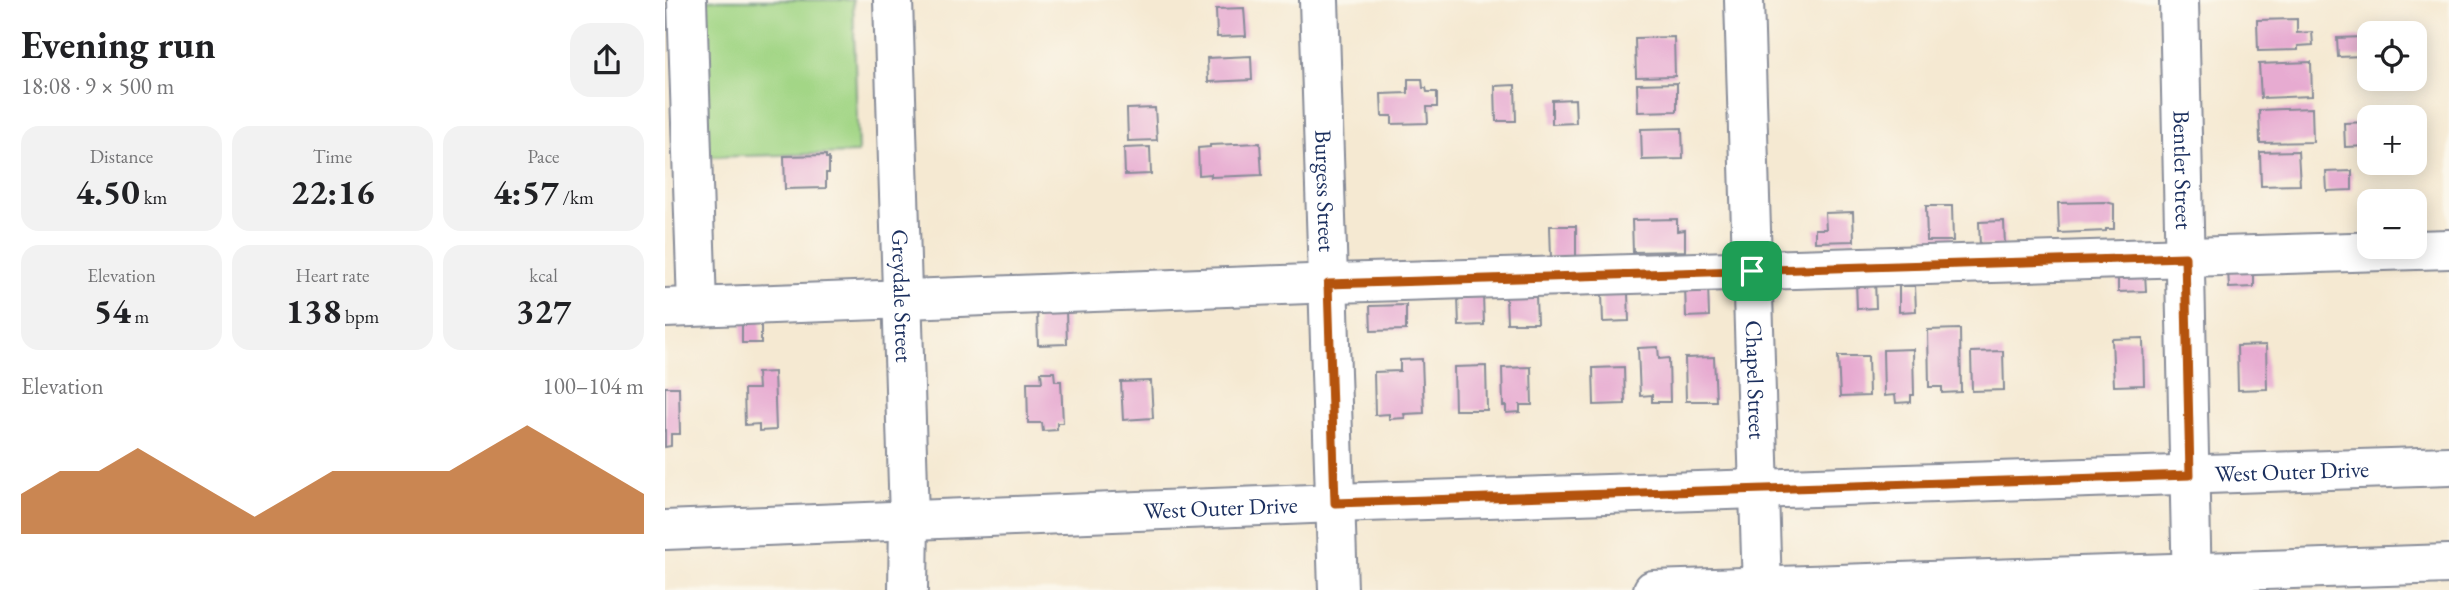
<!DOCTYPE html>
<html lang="en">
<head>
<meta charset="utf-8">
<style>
	:root { --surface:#fff; --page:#f2f2f2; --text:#202124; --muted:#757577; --accent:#b45309 }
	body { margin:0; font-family:"EB Garamond",serif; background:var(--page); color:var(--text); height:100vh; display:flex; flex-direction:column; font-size:26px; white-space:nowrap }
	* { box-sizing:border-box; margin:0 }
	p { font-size:23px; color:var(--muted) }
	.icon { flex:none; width:38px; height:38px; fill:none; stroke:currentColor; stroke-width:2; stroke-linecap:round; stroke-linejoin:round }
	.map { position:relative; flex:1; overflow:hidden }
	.side { display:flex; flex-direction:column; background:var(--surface); width:665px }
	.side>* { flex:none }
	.controls { position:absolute; left:1692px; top:21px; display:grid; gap:14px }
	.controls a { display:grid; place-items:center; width:70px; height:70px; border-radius:14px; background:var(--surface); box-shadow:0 4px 18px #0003; font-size:35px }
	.pin { position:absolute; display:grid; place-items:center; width:60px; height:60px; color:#fff; margin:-30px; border-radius:14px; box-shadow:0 4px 10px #0006 }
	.round { display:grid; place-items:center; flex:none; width:74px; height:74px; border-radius:21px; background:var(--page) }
	.head { display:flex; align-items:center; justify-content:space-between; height:119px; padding:0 21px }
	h1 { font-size:38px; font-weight:700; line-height:52px }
	.figures { display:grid; grid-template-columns:repeat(3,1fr); gap:10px; height:119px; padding:7px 21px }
	.figures div { display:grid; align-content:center; border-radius:18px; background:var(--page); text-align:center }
	.figures b { font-size:35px; font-weight:700 }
	.figures small { font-size:19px; font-weight:400 }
	.figures p { font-size:19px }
	.chart { height:196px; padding:14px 21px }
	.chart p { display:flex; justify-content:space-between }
	.chart svg { width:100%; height:126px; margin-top:7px; fill:var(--accent); opacity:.7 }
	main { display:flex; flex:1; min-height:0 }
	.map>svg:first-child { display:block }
	.green { fill:#a3d686; stroke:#5f8272; stroke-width:2 }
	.building { fill:#e7abd1 }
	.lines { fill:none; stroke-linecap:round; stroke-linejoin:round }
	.minor-casing { stroke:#888c98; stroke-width:42 }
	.major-casing { stroke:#888c98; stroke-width:42 }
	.minor { stroke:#fff; stroke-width:38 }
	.major { stroke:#fff; stroke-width:38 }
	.route-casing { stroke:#fff; stroke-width:14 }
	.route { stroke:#b45309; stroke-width:9 }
	.labels { text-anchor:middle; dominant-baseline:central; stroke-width:5; stroke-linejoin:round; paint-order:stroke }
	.street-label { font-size:23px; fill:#1b2f5e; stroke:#fbf7ec }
</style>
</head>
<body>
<main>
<section class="side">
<div class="head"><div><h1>Evening run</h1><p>18:08 · 9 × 500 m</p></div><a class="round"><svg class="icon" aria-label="share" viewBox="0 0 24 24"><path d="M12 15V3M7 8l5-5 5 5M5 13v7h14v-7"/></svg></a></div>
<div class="figures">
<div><p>Distance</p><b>4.50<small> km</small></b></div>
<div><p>Time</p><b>22:16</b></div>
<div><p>Pace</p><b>4:57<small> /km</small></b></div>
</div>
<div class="figures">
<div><p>Elevation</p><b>54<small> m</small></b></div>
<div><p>Heart rate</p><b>138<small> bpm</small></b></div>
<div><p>kcal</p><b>327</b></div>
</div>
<div class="chart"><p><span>Elevation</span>100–104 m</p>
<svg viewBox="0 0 160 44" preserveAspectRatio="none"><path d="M0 44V30L10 22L20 22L30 14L40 22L50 30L60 38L70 30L80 22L90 22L100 22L110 22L120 14L130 6L140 14L150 22L160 30V44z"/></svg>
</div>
</section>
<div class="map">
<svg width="1784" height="590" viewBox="0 0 1784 590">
	<rect width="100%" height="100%" fill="#fbf7ec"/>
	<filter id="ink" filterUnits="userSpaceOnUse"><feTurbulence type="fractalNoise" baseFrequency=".0143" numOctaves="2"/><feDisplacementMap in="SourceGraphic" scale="14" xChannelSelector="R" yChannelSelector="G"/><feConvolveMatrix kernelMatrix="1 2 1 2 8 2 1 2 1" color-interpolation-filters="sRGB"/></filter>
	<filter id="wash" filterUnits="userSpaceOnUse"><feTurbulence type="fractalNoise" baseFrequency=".00686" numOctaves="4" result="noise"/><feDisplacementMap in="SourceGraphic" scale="28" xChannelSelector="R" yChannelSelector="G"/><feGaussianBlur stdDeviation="1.57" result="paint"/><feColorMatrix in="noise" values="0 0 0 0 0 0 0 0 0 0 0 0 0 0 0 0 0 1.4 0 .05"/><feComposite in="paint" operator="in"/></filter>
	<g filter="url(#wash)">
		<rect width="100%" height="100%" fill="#f5e9d2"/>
		<!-- green -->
		<path class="green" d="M37,0H188L193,153L42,157Z"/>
		<g id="blocks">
			<!-- building -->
			<path class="building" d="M579,8L581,36L552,37L551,9Z
				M1632,19V33L1647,32L1648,45L1633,46V50L1593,51L1592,20Z
				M1009,37L1010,76L971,77L970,38Z
				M1698,37V56L1673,57L1672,38Z
				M586,56L587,80L543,82L542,58Z
				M1646,62L1647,96L1596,98L1594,64Z
				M743,79H757L758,88H761L762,92H772V107H762L763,123L727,124V116H717L716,94L743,93Z
				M1012,83V111L973,112L972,84Z
				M850,85L851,121H831L830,86Z
				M910,99L911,123L887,124V100Z
				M490,108L492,140L463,141L462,109Z
				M1647,108L1648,142L1595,143L1594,110Z
				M1704,122V146L1680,147L1679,123Z
				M1017,128L1018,159L977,160L976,129Z
				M595,143L597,175L546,177V174L534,175L533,148L545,147V145Z
				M485,147L486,174L460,175L459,148Z
				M1633,151L1635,185L1596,186L1595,152Z
				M161,155V158H164V173H161V188L120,189L119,156Z
				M1687,171V190L1662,191L1661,172Z
				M1441,202L1449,204V229H1441V231L1394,233L1393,203Z
				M1261,206H1287L1288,241H1262Z
				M1188,212L1189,241L1150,242V229H1161L1160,213Z
				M1012,219V231L1020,230V251L968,252L967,220Z
				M1339,221L1340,246H1315L1314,222Z
				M885,226H911V257L886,258Z
				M1589,268V287L1564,288L1563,269Z
				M1453,273H1480L1481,291L1453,292Z
				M1210,280L1211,308L1192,309L1191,281Z
				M1043,284L1044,316L1021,317L1020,285Z
				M1234,286H1250L1251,311L1234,312Z
				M963,293L964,321L938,322L937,294Z
				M818,295L819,325L794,326L793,296Z
				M871,296L872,323H842L841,297Z
				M741,305V330L706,331L705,306Z
				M401,309L402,344L373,345L372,310Z
				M77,315H96V343H77Z
				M1295,329L1296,392L1277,393V387H1264L1263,330Z
				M1478,338L1479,385L1449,386L1447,339Z
				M1601,345L1602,389L1573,390L1572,346Z
				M993,347L994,359L1004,358L1005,402H987V395L975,396L973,348Z
				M1248,349L1249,395H1246V402L1231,403L1230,395L1219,396L1218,350Z
				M1338,351L1339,390L1307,391L1306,352Z
				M1173,356H1203L1204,396L1175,397Z
				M1049,357L1051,401H1021L1020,358Z
				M757,359L759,413L739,414L740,418L724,419V414L710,415L709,372L735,371V360Z
				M821,366L822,410H790L789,367Z
				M866,367L867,405H855V412L841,413V406H838L837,368Z
				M959,367L960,404L929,405L928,368Z
				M109,372L111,430L94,431V424L80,425L79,389H93L92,373Z
				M376,372H389L390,381H396L398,423H392V430L378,431L377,423H363L362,382H377Z
				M486,381L488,418L458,420L456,382Z
				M0,387H14L15,434H6V446L0,447Z"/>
		</g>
	</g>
	<g filter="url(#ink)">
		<use href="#blocks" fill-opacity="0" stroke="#888c98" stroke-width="2"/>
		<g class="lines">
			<defs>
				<g id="minor">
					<path d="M22,0L32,306"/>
					<path id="s1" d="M228,0L244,518L243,590"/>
					<path id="s2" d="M654,0L673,590"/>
					<path id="s3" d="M1079,0L1097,590"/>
					<path id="s4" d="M1514,0L1527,590"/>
					<path d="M0,308L670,283L1784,249"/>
				</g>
				<g id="major">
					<path id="s5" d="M0,530L670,503L1784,466"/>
					<path d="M988,590L1784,564"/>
				</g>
			</defs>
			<!-- minor casing -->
			<use href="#minor" class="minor-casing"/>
			<!-- major casing -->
			<use href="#major" class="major-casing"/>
			<!-- minor -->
			<use href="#minor" class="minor"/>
			<!-- major -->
			<use href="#major" class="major"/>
		</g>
	</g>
	<g class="lines" filter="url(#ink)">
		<defs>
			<path id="route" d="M1520,257L1525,475L670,503L663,284Z"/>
		</defs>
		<!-- route casing -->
		<use href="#route" class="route-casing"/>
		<!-- route -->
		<use href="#route" class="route"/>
	</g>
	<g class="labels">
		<!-- street labels -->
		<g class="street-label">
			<text stroke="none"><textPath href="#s4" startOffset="170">Bentler Street</textPath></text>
			<text stroke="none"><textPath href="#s2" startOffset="191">Burgess Street</textPath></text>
			<text stroke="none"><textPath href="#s1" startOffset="296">Greydale Street</textPath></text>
			<text stroke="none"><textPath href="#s3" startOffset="380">Chapel Street</textPath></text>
			<text stroke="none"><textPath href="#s5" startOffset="1628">West Outer Drive</textPath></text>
			<text stroke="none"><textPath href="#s5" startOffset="556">West Outer Drive</textPath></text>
		</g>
	</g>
</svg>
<div class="controls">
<a><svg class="icon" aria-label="locate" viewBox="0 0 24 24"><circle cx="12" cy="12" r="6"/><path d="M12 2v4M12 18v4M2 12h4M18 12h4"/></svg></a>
<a>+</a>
<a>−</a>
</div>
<div class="pin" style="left:1087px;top:271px;background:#1e9e55"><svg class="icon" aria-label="arrive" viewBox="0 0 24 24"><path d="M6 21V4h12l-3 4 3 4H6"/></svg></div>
</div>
</main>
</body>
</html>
